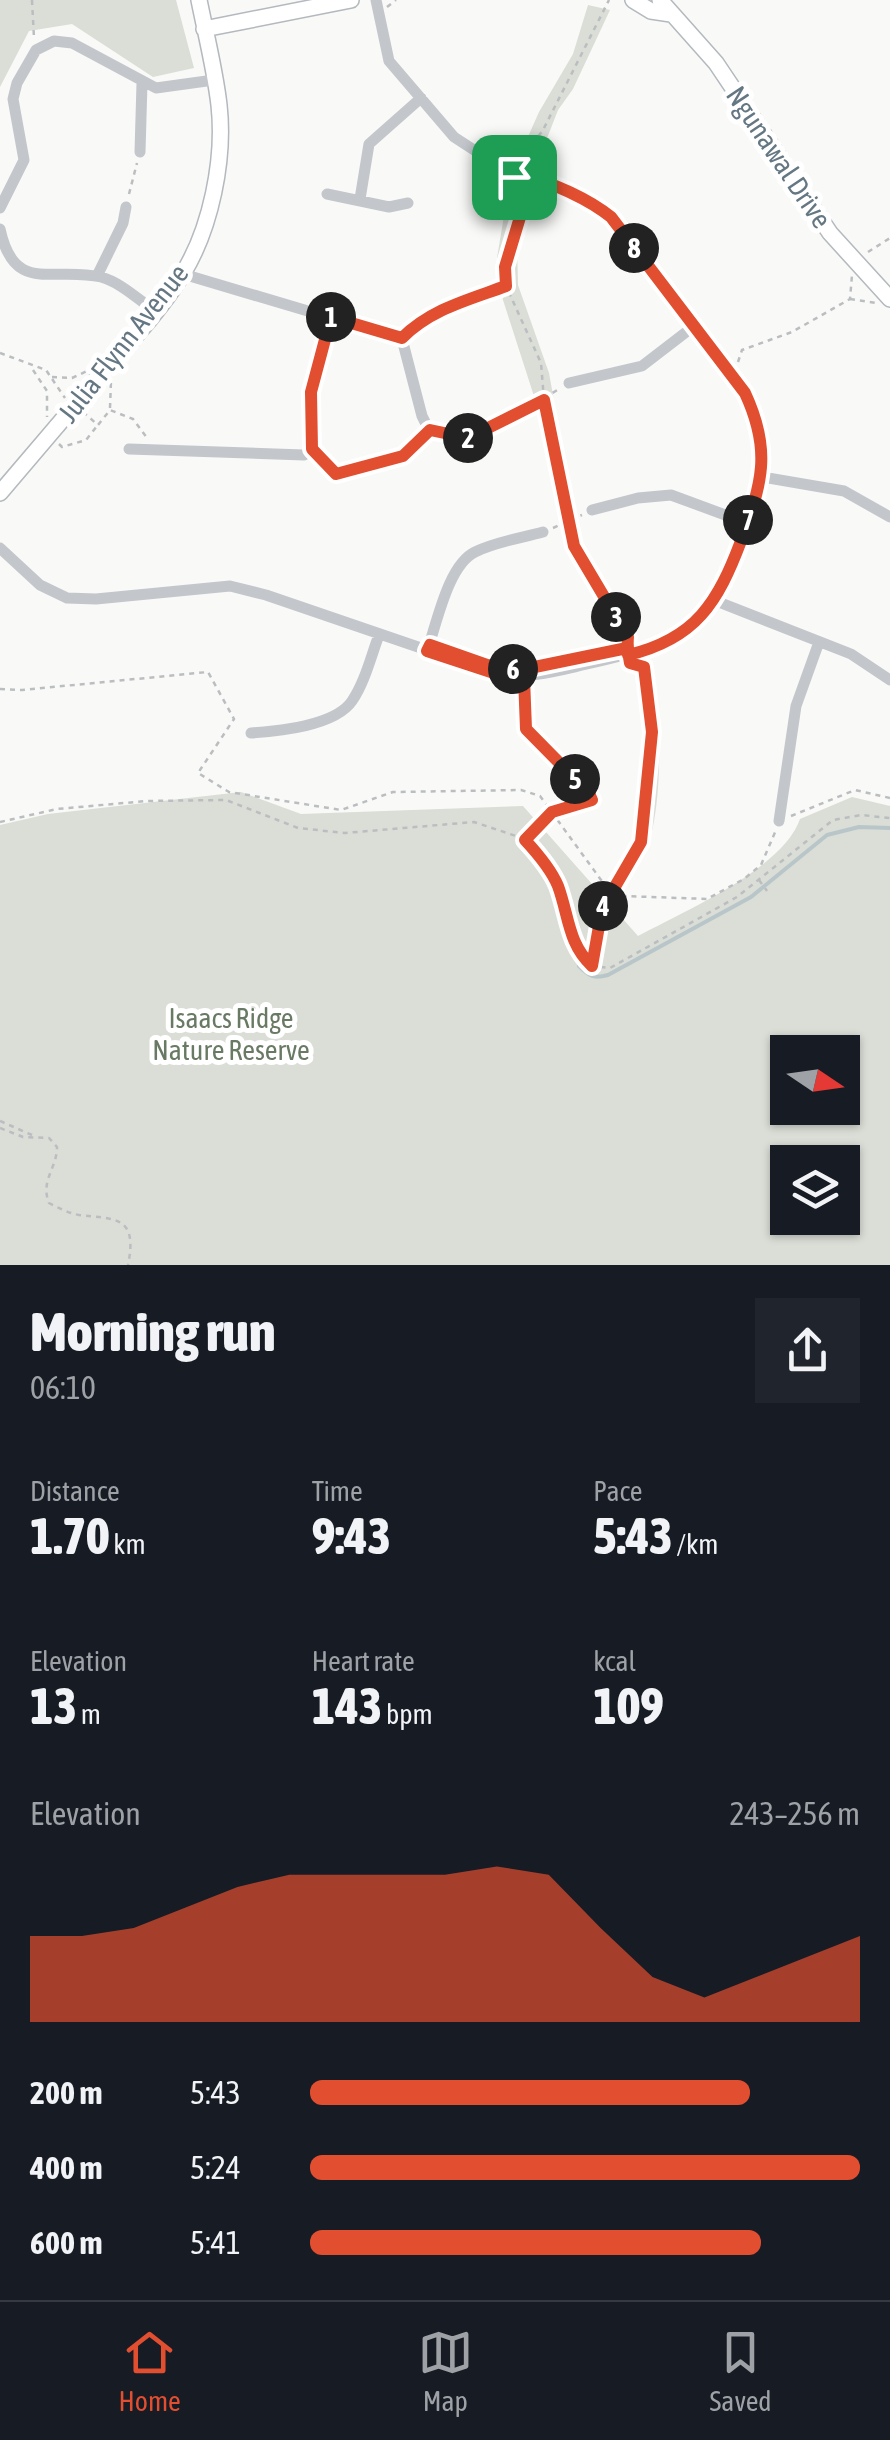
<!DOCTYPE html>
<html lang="en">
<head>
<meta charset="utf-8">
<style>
	:root { --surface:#171b24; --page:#20242c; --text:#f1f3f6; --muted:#9ea1a6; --line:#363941; --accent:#e14f30 }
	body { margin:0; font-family:"Asap Condensed",sans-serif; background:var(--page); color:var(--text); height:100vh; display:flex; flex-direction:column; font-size:38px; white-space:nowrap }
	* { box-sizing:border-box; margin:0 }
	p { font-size:32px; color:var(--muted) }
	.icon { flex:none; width:55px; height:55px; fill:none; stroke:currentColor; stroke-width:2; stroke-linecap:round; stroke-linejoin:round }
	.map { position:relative; height:1265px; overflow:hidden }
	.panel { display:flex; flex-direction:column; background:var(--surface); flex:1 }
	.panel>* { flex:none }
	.needle { width:65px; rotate:103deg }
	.buttons { position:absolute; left:770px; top:1035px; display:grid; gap:20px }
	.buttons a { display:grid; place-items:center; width:90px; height:90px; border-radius:0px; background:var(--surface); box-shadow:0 2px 8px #0004; font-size:50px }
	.pin { position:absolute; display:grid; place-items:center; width:85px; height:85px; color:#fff; margin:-42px; border-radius:20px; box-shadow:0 5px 15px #0006 }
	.km { position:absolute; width:50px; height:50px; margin:-25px; border-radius:50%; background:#222; color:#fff; font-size:28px; line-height:50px; text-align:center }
	.round { display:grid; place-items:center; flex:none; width:105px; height:105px; border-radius:0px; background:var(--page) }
	.summary { display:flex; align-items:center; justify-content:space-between; height:170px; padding:0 30px }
	h1 { font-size:55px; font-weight:800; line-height:75px }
	.stats { display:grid; grid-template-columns:repeat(3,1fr); gap:15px; height:170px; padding:10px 30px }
	.stats div { display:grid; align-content:center }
	.stats b { font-size:50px; font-weight:800 }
	.stats small { font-size:28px; font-weight:400 }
	.stats p { font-size:28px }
	.chart { height:280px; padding:20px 30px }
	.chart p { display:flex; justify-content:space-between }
	.chart svg { width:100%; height:180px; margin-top:10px; fill:var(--accent); opacity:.7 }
	ul { padding:0 30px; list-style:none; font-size:32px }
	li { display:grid; grid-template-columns:160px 120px 1fr; align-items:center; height:75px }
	li i { height:25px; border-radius:12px; background:var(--accent) }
	.dock { display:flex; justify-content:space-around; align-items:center; height:140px; border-top:2px solid var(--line); background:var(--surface); font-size:28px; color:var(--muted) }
	.dock a { display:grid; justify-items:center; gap:5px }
	.dock .on { color:var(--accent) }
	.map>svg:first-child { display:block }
	.green { fill:#daded6; fill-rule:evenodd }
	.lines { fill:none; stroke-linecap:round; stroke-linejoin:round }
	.stream { stroke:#b9c6c9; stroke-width:4 }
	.secondary-casing { stroke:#b3b9be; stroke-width:18 }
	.path { stroke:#bbbec1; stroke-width:2.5; stroke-dasharray:5 5; stroke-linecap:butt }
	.street { stroke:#c3c7cb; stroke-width:11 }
	.secondary { stroke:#fff; stroke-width:15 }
	.secondary-bridge-casing { stroke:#b3b9be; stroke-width:18; stroke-linecap:butt }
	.secondary-bridge { stroke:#fff; stroke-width:15 }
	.route-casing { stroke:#fff; stroke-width:20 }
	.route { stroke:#e14f30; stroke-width:12 }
	.labels { text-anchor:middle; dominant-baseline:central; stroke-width:10; stroke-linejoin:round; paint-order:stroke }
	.street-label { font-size:28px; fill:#657782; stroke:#fff }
	.park-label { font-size:28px; fill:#697a64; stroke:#fff }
</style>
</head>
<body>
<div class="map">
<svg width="890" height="1265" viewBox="0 0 890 1265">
	<rect width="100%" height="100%" fill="#f9f9f7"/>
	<!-- green -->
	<path class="green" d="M0,0H176L194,68L153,77L72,24L29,31L0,87Z
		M588,5L610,10L573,89L558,110L537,164L519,157L539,112L573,54Z
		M509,185L530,195L517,245L518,285L549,373L579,540L637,633L624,638L567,551L542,421L503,300L497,258Z
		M653,663C660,712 665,807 645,853C640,865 630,876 623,886L609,881C617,868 627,854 633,840C649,802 646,711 637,669Z
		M241,792L301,814L523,806L638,936C684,911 783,869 800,819L852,797L890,806V1265H0V825L48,814ZM788,1052H842V1108H788ZM788,1162H842V1218H788Z"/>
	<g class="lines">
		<!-- stream -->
		<path class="stream" d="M579,966C589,976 594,979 608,975L751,897L827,835L859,827L890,828"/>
		<defs>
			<path id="secondary" d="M633,0L651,11L671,14
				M660,0L716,63L830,233L890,299
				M204,29L351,0
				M90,387C121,351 157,316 182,275C211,229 225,159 219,105C215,70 206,35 199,0
				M0,493L57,426"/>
		</defs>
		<!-- secondary casing -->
		<use href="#secondary" class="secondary-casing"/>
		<!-- path -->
		<path class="path" d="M32,0L34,38
			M387,7L396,0
			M520,160L543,130L609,0
			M529,186L505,267L506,286L541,363L544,400L574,546L628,637L627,644
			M129,194L137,163
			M868,252L890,238
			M850,299L876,303
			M0,353L46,370L65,398
			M738,362L742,350L792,332L850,299L852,275
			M33,370L47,391V417
			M52,377L72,378L87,371
			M110,408L111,381
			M83,412L98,425L110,410L133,419L147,438
			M510,419L559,389
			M59,444L62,447L86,440L97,426
			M319,458L336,474L392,458
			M553,528L582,515
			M0,689L22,690L208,672L234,719L198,773L229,792L341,810L393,792L521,790L540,796L604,884L623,896L707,899L744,879L761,865L776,830
			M791,816L855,790L890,798
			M0,822L57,809L147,801L226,800L298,828L345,833L474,822L522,838L540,856L557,884L579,953L592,966L610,968L737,897L833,820L861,815L890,818
			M527,838L551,812L581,803
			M759,880L767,891
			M592,966L601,909L641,842L652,733L643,667L633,664
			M0,1121L32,1135
			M0,1128L23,1137L49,1138L57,1147C57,1168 40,1181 49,1203C59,1208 68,1213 79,1215C116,1219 138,1216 128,1265"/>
		<!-- street -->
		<path class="street" d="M140,152L142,83
			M327,194L389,207L408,203
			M360,199L369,144L421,98
			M0,208L24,160L13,99L17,83L36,50L54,41L72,43L156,88L214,80
			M0,229C14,295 52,266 101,277C120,282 139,300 155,311
			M183,274L402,339
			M97,276L123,223L126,207
			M483,294C452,306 425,314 402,339L422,416L429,430L468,438L502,423
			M569,383L642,366L694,326
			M129,449L304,455L312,449L311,392L331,317
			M403,455L429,430
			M762,477L844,491L890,517
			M592,510L638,498L671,495L747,523
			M0,548L40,585L67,598L96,599L230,586L266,595L497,674C529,679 556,671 587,664C688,641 708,631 744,532C764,477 770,447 745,393L611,217L592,201L566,189L494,163L454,137L389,61L376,0
			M716,601L851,654L890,680
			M427,651C437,623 448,565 475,552C495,542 521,538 543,532
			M524,678L525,729L592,800
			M251,733C279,731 335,726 352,701C365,682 371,656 379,635
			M779,821L796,706L819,642"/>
		<!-- secondary -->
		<use href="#secondary" class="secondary"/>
		<defs>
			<path id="secondary-bridge" d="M57,426L90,387"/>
		</defs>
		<!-- secondary-bridge casing -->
		<use href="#secondary-bridge" class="secondary-bridge-casing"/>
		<!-- secondary-bridge -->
		<use href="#secondary-bridge" class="secondary-bridge"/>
	</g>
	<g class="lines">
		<defs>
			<path id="route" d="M514,177L530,184L505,267L506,286C468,300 431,309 402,338L331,317L311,392L312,449L336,474L403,456L430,430L468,438L544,400L574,546L628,637C627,647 628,654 630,663L644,667L652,732L641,842L602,909L592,966C568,944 569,916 558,886C551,869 538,854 525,840L552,812L592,800L589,793L526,729L524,678L497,674L427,651L430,645L487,665L525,669L627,648L628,655C696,639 718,602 741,541C762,483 772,451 745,393L611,217C582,194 550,184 516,171L514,177"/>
		</defs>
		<!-- route casing -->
		<use href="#route" class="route-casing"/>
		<!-- route -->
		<use href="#route" class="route"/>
	</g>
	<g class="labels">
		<!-- street labels -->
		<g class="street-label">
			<text transform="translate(779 157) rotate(56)">Ngunawal Drive</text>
			<text transform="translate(123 343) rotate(-52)">Julia Flynn Avenue</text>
		</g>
		<!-- park labels -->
		<g class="park-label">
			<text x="231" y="1018">Isaacs Ridge<tspan x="231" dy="32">Nature Reserve</tspan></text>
		</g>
	</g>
</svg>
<div class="buttons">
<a><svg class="needle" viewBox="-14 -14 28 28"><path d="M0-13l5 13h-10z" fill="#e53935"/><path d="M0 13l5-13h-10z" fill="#9ea1a6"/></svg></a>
<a><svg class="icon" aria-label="layers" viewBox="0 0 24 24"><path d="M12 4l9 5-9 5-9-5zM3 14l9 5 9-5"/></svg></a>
</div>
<div class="pin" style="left:514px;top:177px;background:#1e9e55"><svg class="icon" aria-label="arrive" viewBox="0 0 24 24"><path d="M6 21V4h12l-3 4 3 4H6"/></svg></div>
<b class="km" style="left:331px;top:317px">1</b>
<b class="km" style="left:468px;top:438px">2</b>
<b class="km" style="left:616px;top:617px">3</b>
<b class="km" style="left:603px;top:906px">4</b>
<b class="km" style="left:575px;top:779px">5</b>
<b class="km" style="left:513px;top:669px">6</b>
<b class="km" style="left:748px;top:520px">7</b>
<b class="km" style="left:634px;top:248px">8</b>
</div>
<section class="panel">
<div class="summary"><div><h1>Morning run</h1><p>06:10</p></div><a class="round"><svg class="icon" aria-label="share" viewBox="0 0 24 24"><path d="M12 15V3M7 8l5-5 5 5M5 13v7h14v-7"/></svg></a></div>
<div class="stats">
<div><p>Distance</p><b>1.70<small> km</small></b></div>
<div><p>Time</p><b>9:43</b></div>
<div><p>Pace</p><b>5:43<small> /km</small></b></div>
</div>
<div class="stats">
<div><p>Elevation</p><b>13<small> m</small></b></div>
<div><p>Heart rate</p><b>143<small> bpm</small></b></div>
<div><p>kcal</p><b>109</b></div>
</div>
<div class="chart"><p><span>Elevation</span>243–256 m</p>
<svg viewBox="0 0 160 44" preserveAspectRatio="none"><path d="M0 44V23L10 23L20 21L30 16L40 11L50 8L60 8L70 8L80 8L90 6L100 8L110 21L120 33L130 38L140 33L150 28L160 23V44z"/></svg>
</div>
<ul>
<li><b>200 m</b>5:43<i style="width:80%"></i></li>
<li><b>400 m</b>5:24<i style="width:100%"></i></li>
<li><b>600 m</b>5:41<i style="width:82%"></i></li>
</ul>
</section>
<nav class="dock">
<a class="on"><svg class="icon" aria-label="home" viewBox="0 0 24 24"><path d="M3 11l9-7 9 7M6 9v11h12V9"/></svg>Home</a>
<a><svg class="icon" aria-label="map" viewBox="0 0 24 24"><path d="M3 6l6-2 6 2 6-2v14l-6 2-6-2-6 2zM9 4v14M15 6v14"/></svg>Map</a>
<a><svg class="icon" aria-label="saved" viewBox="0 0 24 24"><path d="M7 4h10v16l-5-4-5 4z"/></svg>Saved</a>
</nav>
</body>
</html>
